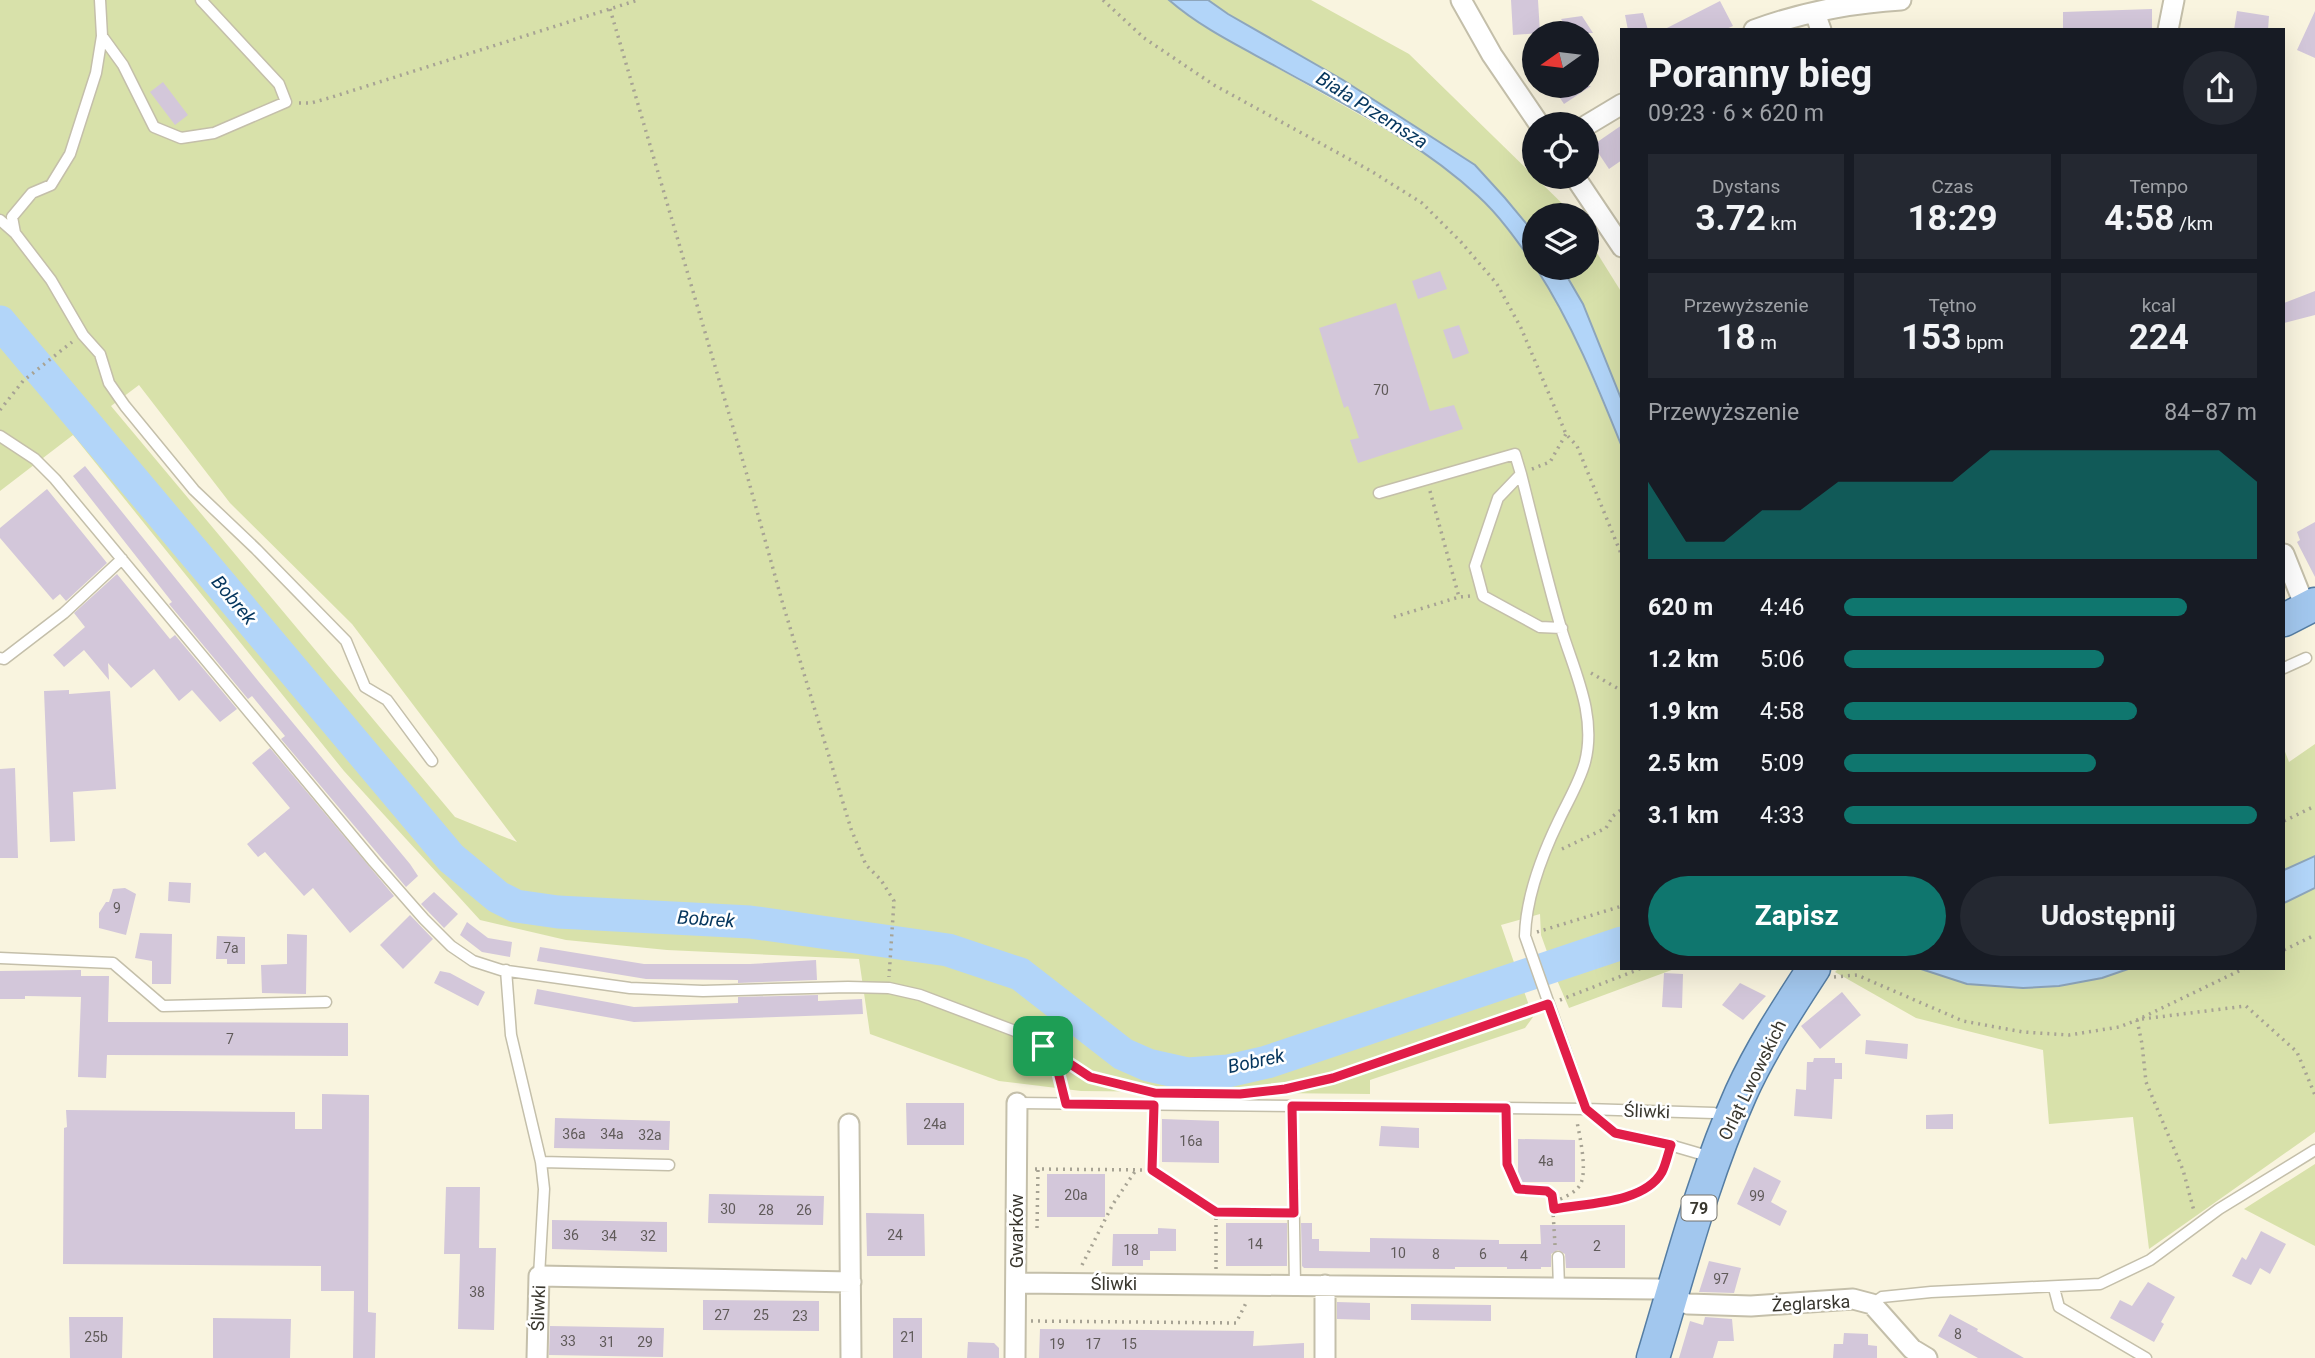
<!DOCTYPE html>
<html lang="pl">
<head>
<meta charset="utf-8">
<style>
	:root { --surface:#171b24; --page:#242831; --text:#f1f3f6; --muted:#9ea1a6; --accent:#0f766e }
	body { margin:0; font-family:Roboto,sans-serif; background:var(--page); color:var(--text); height:100vh; display:flex; flex-direction:column; font-size:26px; white-space:nowrap }
	* { box-sizing:border-box; margin:0 }
	p { font-size:23px; color:var(--muted) }
	.icon { flex:none; width:38px; height:38px; fill:none; stroke:currentColor; stroke-width:2; stroke-linecap:round; stroke-linejoin:round }
	.map { position:relative; flex:1; overflow:hidden }
	.panel { position:absolute; left:1620px; top:28px; width:665px; height:942px; display:flex; flex-direction:column; background:var(--surface); border-radius:0px; box-shadow:0 7px 28px #0002 }
	.panel>* { flex:none }
	.needle { width:46px; rotate:256deg }
	.tools { position:absolute; left:1522px; top:21px; display:grid; gap:14px }
	.tools a { display:grid; place-items:center; width:77px; height:77px; border-radius:50%; background:var(--surface); box-shadow:0 7px 28px #0002; font-size:35px }
	.pin { position:absolute; display:grid; place-items:center; width:60px; height:60px; color:#fff; margin:-30px; border-radius:14px; box-shadow:0 4px 10px #0006 }
	.round { display:grid; place-items:center; flex:none; width:74px; height:74px; border-radius:37px; background:var(--page) }
	.summary { display:flex; align-items:center; justify-content:space-between; height:119px; padding:0 28px }
	h1 { font-size:38px; font-weight:700; line-height:52px }
	.figures { display:grid; grid-template-columns:repeat(3,1fr); gap:10px; height:119px; padding:7px 28px }
	.figures div { display:grid; align-content:center; border-radius:0px; background:var(--page); text-align:center }
	.figures b { font-size:35px; font-weight:700 }
	.figures small { font-size:19px; font-weight:400 }
	.figures p { font-size:19px }
	.chart { height:196px; padding:14px 28px }
	.chart p { display:flex; justify-content:space-between }
	.chart svg { width:100%; height:126px; margin-top:7px; fill:var(--accent); opacity:.7 }
	.cta { display:flex; gap:14px; margin-top:auto; padding:14px 28px }
	.cta a { flex:1; height:80px; border-radius:42px; background:var(--accent); color:#fff; font-size:28px; font-weight:700; line-height:80px; text-align:center }
	.cta a+a { background:var(--page); color:var(--text) }
	ul { padding:0 28px; list-style:none; font-size:23px }
	li { display:grid; grid-template-columns:112px 84px 1fr; align-items:center; height:52px }
	li i { height:18px; border-radius:9px; background:var(--accent) }
	.map>svg:first-child { display:block }
	.green { fill:#d8e1aa; fill-rule:evenodd }
	.water { fill:#b2d5f9; stroke:#8ea6bc; stroke-width:2 }
	.lines { fill:none; stroke-linecap:round; stroke-linejoin:round }
	.river { stroke:#b2d5f9; stroke-width:33 }
	.building { fill:#d3c7da }
	.lane-casing { stroke:#c4bfaa; stroke-width:13 }
	.street-casing { stroke:#c4bfaa; stroke-width:23 }
	.primary-casing { stroke:#557da3; stroke-width:35 }
	.path { stroke:#a7a394; stroke-width:3.5; stroke-dasharray:2 5; stroke-linecap:butt }
	.lane { stroke:#fff; stroke-width:10 }
	.street { stroke:#fff; stroke-width:19 }
	.primary { stroke:#a2c7ee; stroke-width:32 }
	.route-casing { stroke:#fff; stroke-width:14 }
	.route { stroke:#e11d48; stroke-width:9 }
	.labels { text-anchor:middle; dominant-baseline:central; stroke-width:5; stroke-linejoin:round; paint-order:stroke }
	.number-label { font-size:14px; fill:#605b5a }
	.shield { fill:#fff; stroke:#74736d; stroke-width:2 }
	.shield-label { font-size:16px; font-weight:bold; fill:#39372f }
	.street-label { font-size:18px; fill:#39372f; stroke:#fff }
	.water-label { font-size:19px; font-style:italic; fill:#04355d; stroke:#fff }
</style>
</head>
<body>
<div class="map">
<svg width="2315" height="1358" viewBox="0 0 2315 1358">
	<rect width="100%" height="100%" fill="#f9f4df"/>
	<!-- green -->
	<path class="green" d="M0,0H1169L1214,32L1406,141L1454,175L1480,198L1507,227L1555,297L1574,334L1622,447V936L1550,960L1541,935L1540,914L1501,925L1533,1017L1525,1028L1370,1080V1094L1081,1091L999,1081L870,1034L859,959L667,950L566,940L480,920L344,771L73,435L0,491ZM139,385L230,503L352,624L517,842L455,817L111,406Z
		M1208,0H1311L1409,54L1574,215H1535V234L1505,198L1475,165L1343,80L1228,14Z
		M1587,237L1622,293V401L1583,304L1562,268H1587Z
		M2315,744V856L2284,870V749L2289,762Z
		M2315,888V1132L2149,1249L2133,1117L2049,1124L2043,1050L1916,1018L1835,972L1839,968H1918L1967,984L2059,986L2102,978L2131,968H2284V903Z
		M1622,950V968H1677L1569,1008L1554,973Z
		M2315,1164V1246L2244,1209Z"/>
	<!-- water -->
	<path class="water" d="M1169,0H1208L1228,14L1343,80L1475,165L1505,198L1535,234V266C1518,242 1500,216 1478,196C1420,142 1347,106 1277,67C1241,47 1201,28 1169,0Z
		M1536,268H1562L1583,304L1622,401V447C1597,385 1572,323 1536,268Z
		M2315,856V888L2284,903V870Z
		M1622,936V950L1554,973L1550,960Z
		M1918,968H2131L2102,978L2059,986L2023,988L1967,984Z"/>
	<g class="lines">
		<!-- river -->
		<path class="river" d="M0,322L451,858L498,897L516,906L558,912L750,922L948,950L1020,974L1123,1054L1148,1065L1188,1074L1228,1071L1267,1062L1622,943"/>
	</g>
	<!-- building -->
	<path class="building" d="M1511,0H1538L1540,33L1513,35Z
		M1720,1L1733,26L1724,30H1663Z
		M2152,9V30H2063V12Z
		M2237,11L2269,16L2268,30H2234Z
		M2315,11V58L2297,50Z
		M1643,13L1648,30H1628L1625,15Z
		M1582,16L1593,33H1571L1561,19Z
		M163,82L188,115L175,125L150,92Z
		M1552,86H1591L1564,104Z
		M1622,125V160L1609,169L1593,145Z
		M1440,271L1447,289L1418,299L1412,281Z
		M2315,291V315L2284,323V303Z
		M1396,303L1430,411L1454,405L1463,429L1358,463L1350,440L1359,438L1348,406L1344,408L1319,328Z
		M1459,325L1469,353L1453,359L1443,330Z
		M85,466L259,682L410,864L418,876L406,887L281,739L285,736L252,696L248,699L169,604L172,602L73,476Z
		M47,489L107,563L66,601L60,594L53,600L0,538V528Z
		M2315,522V577L2297,542L2300,540L2297,532Z
		M117,574L170,639L175,635L237,709L220,722L192,690L179,701L154,669L131,688L108,663L109,680L84,650L64,667L53,655L85,627L74,613Z
		M69,690V694L110,691L116,789L73,792L75,841L50,842L44,691Z
		M270,748L394,896L350,933L313,888L304,896L265,852L258,857L247,844L290,808L252,763Z
		M15,768L18,858H0V769Z
		M169,882L191,883L190,903L168,901Z
		M125,888L136,894L126,935L99,928V913L106,902H109L113,889Z
		M434,892L458,914L444,928L421,904Z
		M410,915L433,939L403,969L380,945Z
		M467,922L488,938L512,942L510,957L482,952L460,935Z
		M140,933L172,934L171,984H152V961L135,958Z
		M287,934L307,935L306,994L262,993L261,965L287,964Z
		M217,936L245,937V964H227V959H216Z
		M540,947L644,964H750L816,960L817,980L738,983V980L646,979L537,961Z
		M81,970V976H109L108,1022L348,1023V1056L107,1055L106,1078L78,1077L81,997L25,996V999H0V971Z
		M440,971L450,973L485,992L478,1006L434,983Z
		M1664,973L1683,974L1682,1008L1662,1007Z
		M1740,983L1766,996L1743,1020L1722,1005Z
		M537,989L634,1007L738,1003V997L818,995V1001L862,999L863,1014L634,1022L534,1004Z
		M1842,992L1861,1015L1820,1049L1801,1026Z
		M1866,1040L1908,1044L1907,1059L1865,1054Z
		M1814,1058H1835V1063H1842V1079H1834L1832,1119L1794,1116L1796,1089L1806,1090L1807,1062H1813Z
		M322,1094L369,1095L368,1312L376,1313L375,1358H353L354,1291H321V1266L63,1264L64,1128L67,1127L66,1110L295,1112V1129H322Z
		M906,1103H964V1145H907Z
		M1953,1114V1129H1926V1115Z
		M555,1118L670,1121L669,1150L554,1148Z
		M1162,1119L1219,1121V1163L1162,1162Z
		M1381,1126L1419,1128V1148L1379,1146Z
		M1518,1139L1575,1140V1182H1518Z
		M1754,1167L1781,1181L1771,1202L1787,1211L1780,1226L1737,1204Z
		M1047,1174H1105V1217H1047Z
		M446,1187H480L479,1248H496L494,1330L458,1329L460,1254H444Z
		M709,1194L824,1196L823,1225L708,1223Z
		M866,1213L924,1214L925,1256H867Z
		M552,1220L667,1222V1252L552,1249Z
		M1226,1223H1287V1266H1226Z
		M1301,1223H1312V1239H1319V1251L1370,1252V1238L1499,1240V1244H1541L1540,1225H1625V1268H1566L1565,1254L1558,1250L1551,1254V1267H1541V1269H1507V1267H1455V1269L1304,1268L1302,1266Z
		M1158,1228L1176,1229V1251H1150V1260H1143V1266H1112L1113,1234H1158Z
		M2261,1231L2286,1244L2270,1274L2260,1268L2251,1285L2232,1276L2242,1257L2246,1260Z
		M1709,1261L1741,1268L1734,1293L1699,1292Z
		M2148,1282L2175,1297L2161,1322L2164,1324L2154,1342L2110,1318L2120,1300L2132,1306Z
		M703,1300L819,1301V1331L703,1330Z
		M1337,1302L1370,1303V1320L1337,1319Z
		M1411,1304L1491,1305V1321L1411,1320Z
		M1950,1314L1978,1329L1977,1331L2024,1358H1978L1938,1336Z
		M69,1317H123L122,1358H70Z
		M1705,1317L1732,1319L1734,1341H1718L1713,1358H1679L1690,1321L1703,1325Z
		M213,1318L291,1319L290,1358H213Z
		M893,1318H922V1358H893Z
		M550,1326L664,1328L663,1357L549,1355Z
		M1040,1329L1254,1331L1253,1346L1304,1343V1358H1039Z
		M1844,1333L1868,1334V1345L1877,1346V1358H1833L1834,1344H1843Z
		M968,1342L994,1343L999,1348V1358H967Z"/>
	<g class="lines">
		<defs>
			<path id="lane" d="M102,36L123,65L154,127L181,138L214,133L286,102L279,84L201,0
				M0,220L15,233L51,280L83,335L100,354L109,383L125,406L194,490L256,549L346,641L365,687L387,700L432,761
				M15,233L12,217L32,193L51,185L70,154L96,73L102,36L100,0
				M0,436L35,459L55,479L374,862L424,919L451,946L473,961L501,970L630,988L703,991L848,987L889,988L920,995L1015,1031L1043,1046L1058,1072L1066,1104
				M1521,474C1534,525 1546,577 1561,628C1574,671 1597,715 1585,762C1580,781 1568,801 1559,820C1542,855 1526,896 1525,936L1586,1109L1615,1133L1663,1143L1711,1157
				M1379,493L1515,454L1521,474L1498,498L1475,566L1483,596L1540,627L1562,628
				M0,658L4,659L64,613L122,559
				M2284,668L2306,658
				M0,958L113,963L163,1006L326,1002
				M506,970L511,1035L541,1162L544,1189L539,1276
				M1017,1103L1586,1109L1714,1113L1726,1118
				M1292,1106L1295,1285
				M541,1162L669,1165
				M1558,1257L1559,1288
				M2054,1288L2059,1307L2146,1358
				M1872,1304L1882,1297L1931,1292L2100,1284L2150,1260L2219,1209L2315,1150"/>
			<path id="street" d="M1461,0L1492,55L1539,124
				M1815,13L1821,30
				M1754,30C1800,13 1852,3 1901,0
				M2168,30L2174,0
				M1587,125L1622,104
				M1575,177L1622,247
				M2284,554L2306,609
				M849,1124L851,1358
				M1016,1283L1658,1289L1673,1292
				M1671,1298L1688,1304L1751,1306L1853,1299L1872,1304L1912,1349L1927,1358
				M537,1358L539,1276L851,1282
				M1015,1358L1017,1103
				M1325,1358V1285"/>
			<path id="primary" d="M2284,620L2315,604
				M1653,1358C1680,1269 1703,1178 1741,1093C1761,1049 1788,1008 1814,968"/>
		</defs>
		<!-- lane casing -->
		<use href="#lane" class="lane-casing"/>
		<!-- street casing -->
		<use href="#street" class="street-casing"/>
		<!-- primary casing -->
		<use href="#primary" class="primary-casing"/>
		<!-- path -->
		<path class="path" d="M1103,0L1144,38L1214,85L1371,171L1422,203L1461,242L1497,284L1521,328L1566,434L1577,446L1622,556
			M610,9L747,475L782,601L851,829L866,865L881,880L894,901L889,977
			M299,103H311L329,98L638,0
			M0,410L23,381L72,342
			M1532,469L1550,462L1566,434
			M1430,491L1459,597
			M1394,617L1459,597L1470,596
			M1591,673L1622,691
			M2284,821L2315,806
			M1562,849L1606,828L1613,816L1622,809
			M1537,932L1622,906
			M2284,950L2315,935
			M1834,977L1857,975L1963,1021L2023,1032L2069,1035L2119,1027L2137,1020L2245,968
			M1560,1000L1642,968
			M2142,1019L2246,1006L2297,1052L2315,1095
			M2137,1020L2142,1044L2146,1082L2183,1170L2194,1211
			M1069,1063L1090,1077L1140,1089
			M1277,1090L1333,1078L1536,1009
			M1153,1116L1152,1170L1216,1212
			M1506,1121L1507,1164L1518,1189L1547,1191L1552,1195L1555,1245
			M1035,1169L1152,1170
			M1554,1202C1562,1198 1577,1193 1581,1183C1587,1169 1580,1137 1577,1122
			M1554,1209C1585,1202 1644,1204 1662,1172C1664,1168 1665,1161 1667,1156
			M1037,1228L1038,1169
			M1082,1265L1113,1204L1136,1170
			M1216,1269V1212L1281,1213
			M1031,1321L1236,1323L1246,1303"/>
		<!-- lane -->
		<use href="#lane" class="lane"/>
		<!-- street -->
		<use href="#street" class="street"/>
		<!-- primary -->
		<use href="#primary" class="primary"/>
	</g>
	<g class="lines">
		<defs>
			<path id="route" d="M1548,1004L1586,1109L1615,1133L1671,1145C1668,1153 1666,1164 1662,1172C1644,1204 1585,1203 1554,1209L1552,1195L1547,1191L1518,1189L1507,1164L1506,1108L1292,1106L1294,1213L1216,1212L1152,1170L1154,1105L1066,1104L1058,1072L1043,1046L1090,1077L1155,1093L1240,1094L1285,1089L1333,1078Z"/>
		</defs>
		<!-- route casing -->
		<use href="#route" class="route-casing"/>
		<!-- route -->
		<use href="#route" class="route"/>
	</g>
	<g class="labels">
		<!-- number labels -->
		<g class="number-label">
			<text x="1381" y="390">70</text>
			<text x="117" y="908">9</text>
			<text x="231" y="948">7a</text>
			<text x="230" y="1039">7</text>
			<text x="935" y="1124">24a</text>
			<text x="574" y="1134">36a</text>
			<text x="612" y="1134">34a</text>
			<text x="650" y="1135">32a</text>
			<text x="1191" y="1141">16a</text>
			<text x="1546" y="1161">4a</text>
			<text x="1076" y="1195">20a</text>
			<text x="1757" y="1196">99</text>
			<text x="728" y="1209">30</text>
			<text x="766" y="1210">28</text>
			<text x="804" y="1210">26</text>
			<text x="571" y="1235">36</text>
			<text x="895" y="1235">24</text>
			<text x="609" y="1236">34</text>
			<text x="648" y="1236">32</text>
			<text x="1255" y="1244">14</text>
			<text x="1597" y="1246">2</text>
			<text x="1131" y="1250">18</text>
			<text x="1398" y="1253">10</text>
			<text x="1436" y="1254">8</text>
			<text x="1483" y="1254">6</text>
			<text x="1524" y="1256">4</text>
			<text x="1721" y="1279">97</text>
			<text x="477" y="1292">38</text>
			<text x="722" y="1315">27</text>
			<text x="761" y="1315">25</text>
			<text x="800" y="1316">23</text>
			<text x="1958" y="1334">8</text>
			<text x="96" y="1337">25b</text>
			<text x="908" y="1337">21</text>
			<text x="568" y="1341">33</text>
			<text x="607" y="1342">31</text>
			<text x="645" y="1342">29</text>
			<text x="1057" y="1344">19</text>
			<text x="1093" y="1344">17</text>
			<text x="1129" y="1344">15</text>
		</g>
		<!-- shield labels -->
		<rect class="shield" x="1681.5" y="1195.5" width="35" height="25" rx="5"/>
		<g class="shield-label">
			<text x="1699" y="1208">79</text>
		</g>
		<!-- street labels -->
		<g class="street-label">
			<text transform="translate(1752 1080) rotate(-64)">Orląt Lwowskich</text>
			<text transform="translate(1647 1111) rotate(2)">Śliwki</text>
			<text transform="translate(1016 1231) rotate(-90)">Gwarków</text>
			<text x="1114" y="1283">Śliwki</text>
			<text transform="translate(1811 1303) rotate(-3)">Żeglarska</text>
			<text transform="translate(538 1308) rotate(-88)">Śliwki</text>
		</g>
		<!-- water labels -->
		<g class="water-label">
			<text transform="translate(1372 110) rotate(32)">Biała Przemsza</text>
			<text transform="translate(234 600) rotate(50)">Bobrek</text>
			<text transform="translate(706 919) rotate(4)">Bobrek</text>
			<text transform="translate(1256 1061) rotate(-12)">Bobrek</text>
		</g>
	</g>
</svg>
<div class="tools">
<a><svg class="needle" viewBox="-14 -14 28 28"><path d="M0-13l5 13h-10z" fill="#e53935"/><path d="M0 13l5-13h-10z" fill="#9ea1a6"/></svg></a>
<a><svg class="icon" aria-label="locate" viewBox="0 0 24 24"><circle cx="12" cy="12" r="6"/><path d="M12 2v4M12 18v4M2 12h4M18 12h4"/></svg></a>
<a><svg class="icon" aria-label="layers" viewBox="0 0 24 24"><path d="M12 4l9 5-9 5-9-5zM3 14l9 5 9-5"/></svg></a>
</div>
<div class="pin" style="left:1043px;top:1046px;background:#1e9e55"><svg class="icon" aria-label="arrive" viewBox="0 0 24 24"><path d="M6 21V4h12l-3 4 3 4H6"/></svg></div>
<section class="panel">
<div class="summary"><div><h1>Poranny bieg</h1><p>09:23 · 6 × 620 m</p></div><a class="round"><svg class="icon" aria-label="share" viewBox="0 0 24 24"><path d="M12 15V3M7 8l5-5 5 5M5 13v7h14v-7"/></svg></a></div>
<div class="figures">
<div><p>Dystans</p><b>3.72<small> km</small></b></div>
<div><p>Czas</p><b>18:29</b></div>
<div><p>Tempo</p><b>4:58<small> /km</small></b></div>
</div>
<div class="figures">
<div><p>Przewyższenie</p><b>18<small> m</small></b></div>
<div><p>Tętno</p><b>153<small> bpm</small></b></div>
<div><p>kcal</p><b>224</b></div>
</div>
<div class="chart"><p><span>Przewyższenie</span>84–87 m</p>
<svg viewBox="0 0 160 44" preserveAspectRatio="none"><path d="M0 44V17L10 38L20 38L30 27L40 27L50 17L60 17L70 17L80 17L90 6L100 6L110 6L120 6L130 6L140 6L150 6L160 17V44z"/></svg>
</div>
<ul>
<li><b>620 m</b>4:46<i style="width:83%"></i></li>
<li><b>1.2 km</b>5:06<i style="width:63%"></i></li>
<li><b>1.9 km</b>4:58<i style="width:71%"></i></li>
<li><b>2.5 km</b>5:09<i style="width:61%"></i></li>
<li><b>3.1 km</b>4:33<i style="width:100%"></i></li>
</ul>
<div class="cta"><a>Zapisz</a><a>Udostępnij</a></div>
</section>
</div>
</body>
</html>
